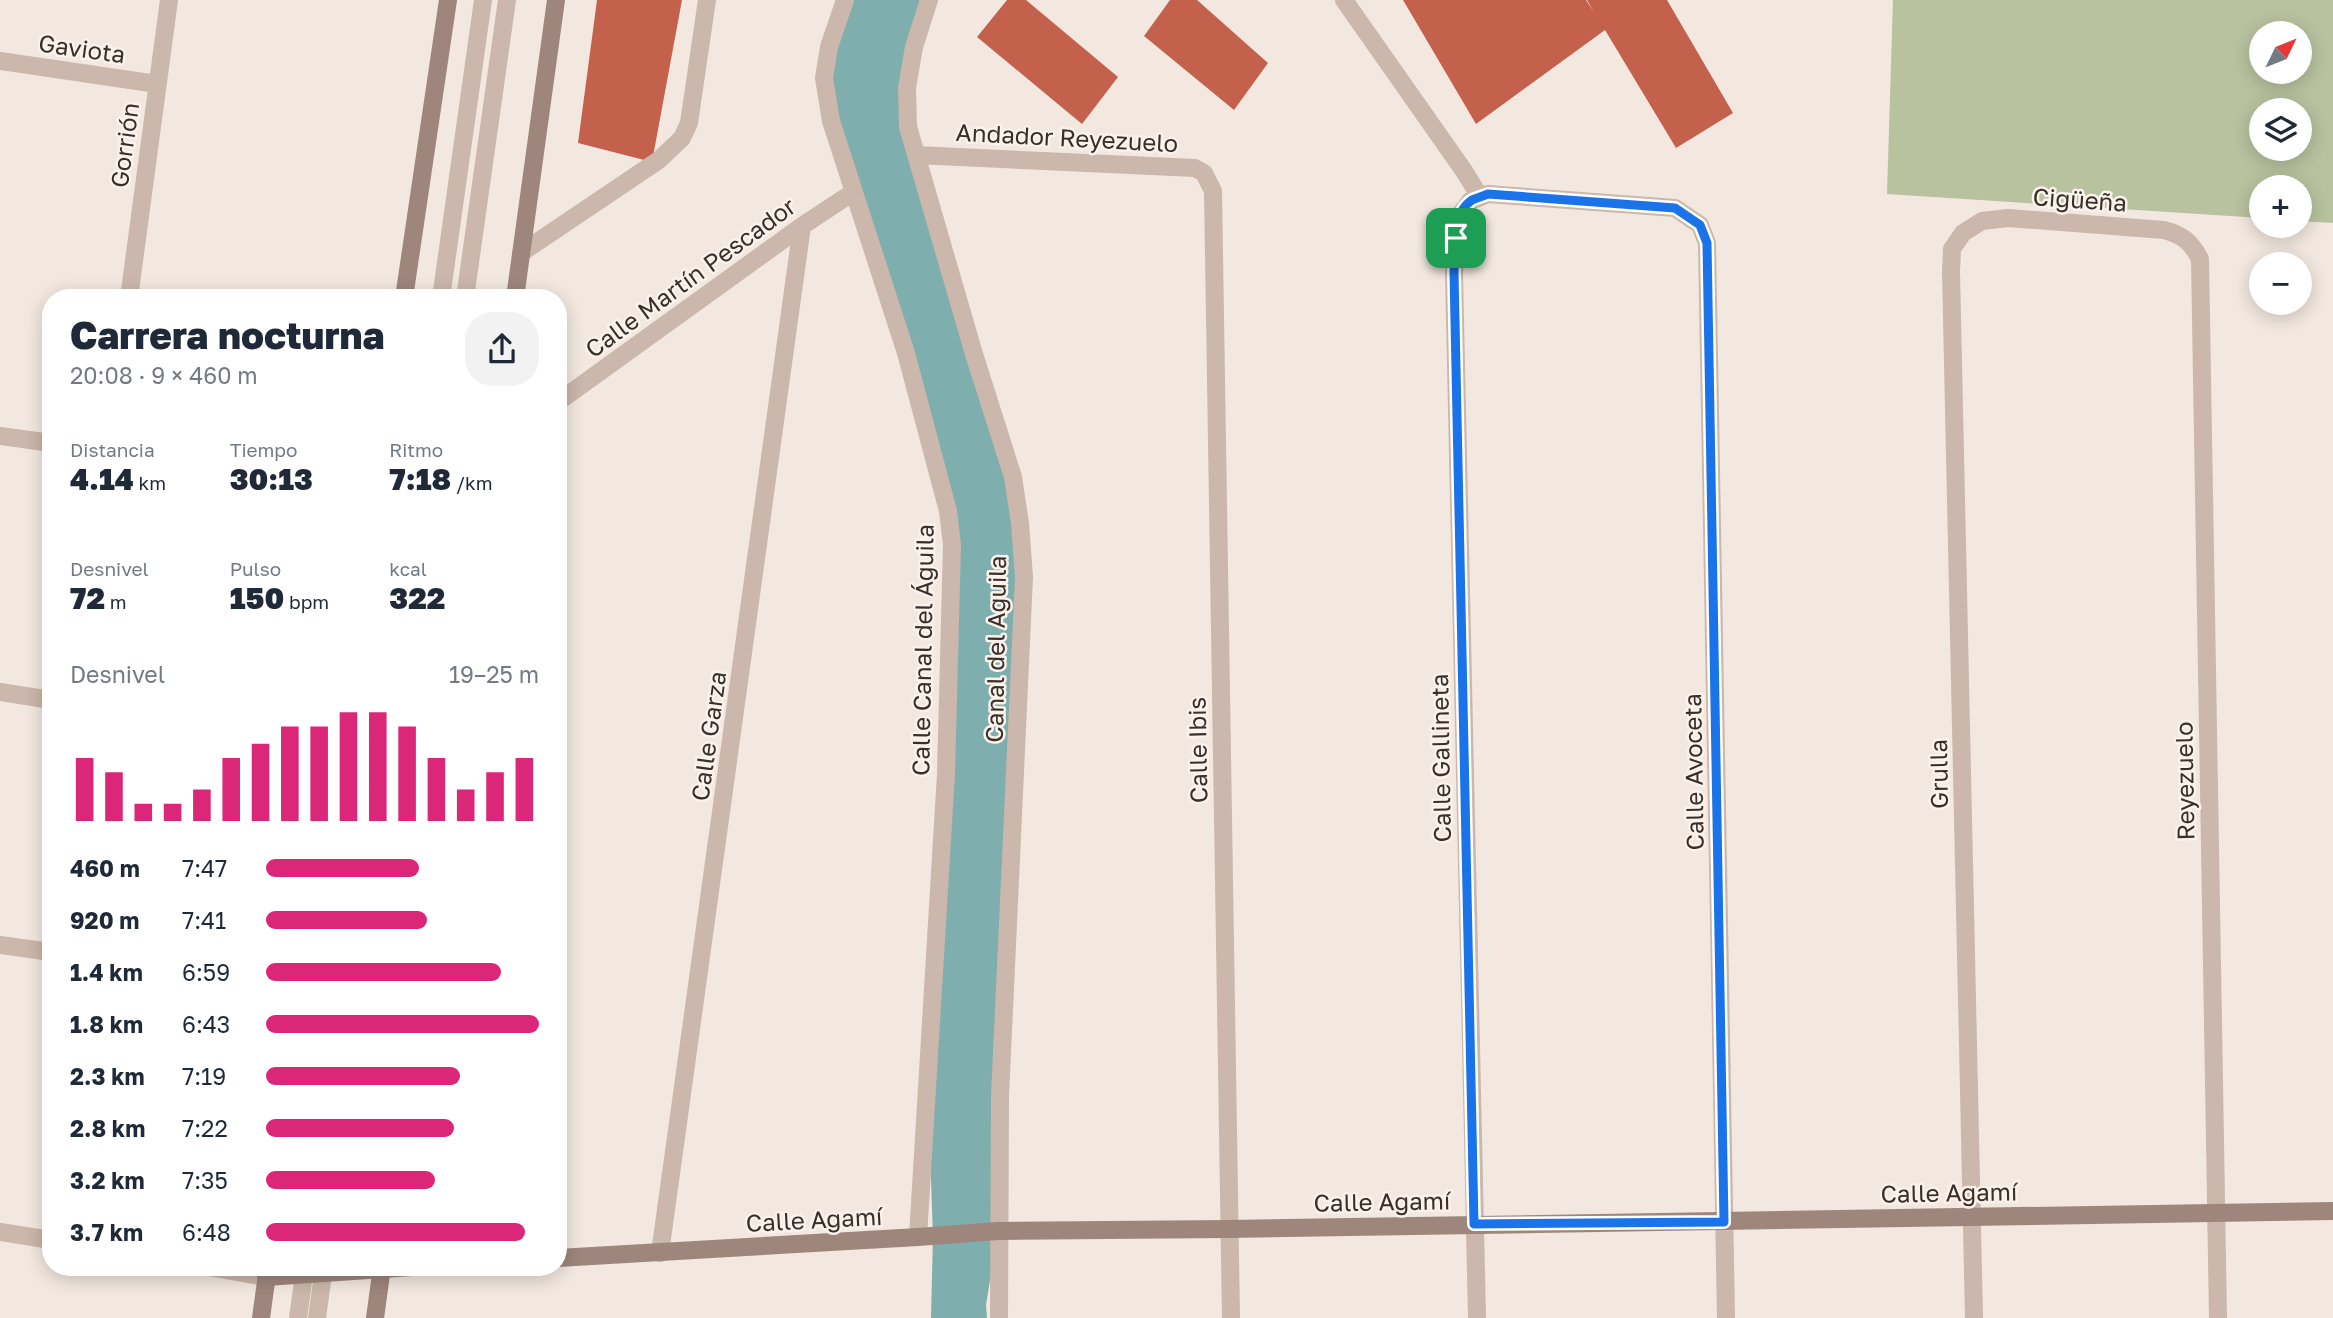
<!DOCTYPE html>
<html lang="es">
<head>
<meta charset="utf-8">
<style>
	:root { --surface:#fff; --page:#f2f2f3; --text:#1f2937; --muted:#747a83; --accent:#db2777 }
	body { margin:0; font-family:"Golos Text",sans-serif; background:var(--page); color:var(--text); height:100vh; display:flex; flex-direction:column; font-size:26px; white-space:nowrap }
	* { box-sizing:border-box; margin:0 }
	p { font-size:23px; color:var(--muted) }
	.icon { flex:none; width:38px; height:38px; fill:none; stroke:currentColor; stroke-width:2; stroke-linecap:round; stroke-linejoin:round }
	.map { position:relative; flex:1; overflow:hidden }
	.sheet { position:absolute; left:42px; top:289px; width:525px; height:987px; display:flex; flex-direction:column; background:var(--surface); border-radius:28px; box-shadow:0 4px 18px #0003 }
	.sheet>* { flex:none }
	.needle { width:46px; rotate:47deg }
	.fabs { position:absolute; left:2249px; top:21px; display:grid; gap:14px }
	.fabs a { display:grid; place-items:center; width:63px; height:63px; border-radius:50%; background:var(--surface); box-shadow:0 4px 18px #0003; font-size:35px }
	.pin { position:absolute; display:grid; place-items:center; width:60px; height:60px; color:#fff; margin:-30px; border-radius:14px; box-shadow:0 4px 10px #0006 }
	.round { display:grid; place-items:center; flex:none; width:74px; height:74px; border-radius:28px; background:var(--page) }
	.headline { display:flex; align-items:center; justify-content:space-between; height:119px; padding:0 28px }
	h1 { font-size:38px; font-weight:800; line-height:52px }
	.figures { display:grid; grid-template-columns:repeat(3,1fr); gap:10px; height:119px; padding:7px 28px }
	.figures div { display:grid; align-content:center }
	.figures b { font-size:30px; font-weight:800 }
	.figures small { font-size:19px; font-weight:400 }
	.figures p { font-size:19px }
	.chart { height:196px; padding:14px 28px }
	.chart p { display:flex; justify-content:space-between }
	.chart svg { width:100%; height:126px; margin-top:7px; stroke:var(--accent); stroke-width:6 }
	ul { padding:0 28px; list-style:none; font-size:23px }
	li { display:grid; grid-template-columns:112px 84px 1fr; align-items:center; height:52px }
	li i { height:18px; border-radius:9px; background:var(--accent) }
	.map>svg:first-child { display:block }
	.green { fill:#b8c29f; fill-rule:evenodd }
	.water { fill:#7eafae }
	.building { fill:#c4614c }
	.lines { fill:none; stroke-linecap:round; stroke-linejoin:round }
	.lane { stroke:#cbb7ab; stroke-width:18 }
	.street { stroke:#cbb7ab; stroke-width:18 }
	.secondary { stroke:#9e867c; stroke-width:18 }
	.route-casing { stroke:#fff; stroke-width:14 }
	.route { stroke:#1a73e8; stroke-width:9 }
	.labels { text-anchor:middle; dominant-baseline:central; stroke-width:5; stroke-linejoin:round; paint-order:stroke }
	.street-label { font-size:24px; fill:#382e2a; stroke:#faf2eb }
</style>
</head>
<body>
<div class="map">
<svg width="2333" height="1318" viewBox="0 0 2333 1318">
	<rect width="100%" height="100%" fill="#f2e8df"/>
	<!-- green -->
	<path class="green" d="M1893,0H2333V223L2300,221V187H2261V218L1887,194ZM2261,33H2300V72H2261ZM2261,110H2300V149H2261Z"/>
	<!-- water -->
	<path class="water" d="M845,0H929L907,88L1020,523L998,1231L986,1305L987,1318H931L933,1236L927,1070L952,545L829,112V47Z"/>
	<!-- building -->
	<path class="building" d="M597,0H682L652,162L578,143Z
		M1007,0H1026L1118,77L1082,124L977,37Z
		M1170,0H1197L1268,63L1234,110L1144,36Z
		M1403,0H1586L1594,12L1587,0H1667L1733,113L1676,148L1605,30L1476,124Z"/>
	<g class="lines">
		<!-- lane -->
		<path class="lane" d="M1344,0L1464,171L1480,197
			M521,253L659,160L682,138L689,123L707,0
			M441,298L483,0
			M465,298L507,0
			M298,1318L305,1267
			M317,1318L324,1267"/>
		<!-- street -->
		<path class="street" d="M845,0L829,47L824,78L831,121L906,353L948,511L952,545L946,774L918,1237
			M929,0L914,47L907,88L908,127L974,354L1013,477L1020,523L1024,577L1000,1096L999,1318
			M0,61L157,84
			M916,155L1195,168L1204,173L1213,191L1231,1318
			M129,298L169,0
			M558,402L802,226L852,193
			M0,436L51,443
			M0,692L51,700
			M0,945L51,952
			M0,1232L51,1240
			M660,1253L802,226
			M208,1267L266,1277
			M1477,1318L1454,273L1459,216L1470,201L1488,194L1675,208L1700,225L1707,243L1726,1318
			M1974,1318L1951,272L1952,249L1963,233L1982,221L2008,218L2164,230C2183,235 2191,242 2200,259L2218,1318"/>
		<!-- secondary -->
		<path class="secondary" d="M404,298L448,0
			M515,298L556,0
			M558,1258L918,1237L998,1231L1229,1229L2333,1211
			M266,1277L412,1267
			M261,1318L268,1267
			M375,1318L382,1267"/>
	</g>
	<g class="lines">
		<defs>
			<path id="route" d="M1488,194L1675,208L1700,225L1707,243L1724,1222L1474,1224L1454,273C1455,252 1451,213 1472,200C1476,198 1483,196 1488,194Z"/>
		</defs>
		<!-- route casing -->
		<use href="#route" class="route-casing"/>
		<!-- route -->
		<use href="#route" class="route"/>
	</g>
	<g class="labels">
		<!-- street labels -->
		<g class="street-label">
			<text transform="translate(82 48) rotate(8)">Gaviota</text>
			<text transform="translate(1067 137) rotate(3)">Andador Reyezuelo</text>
			<text transform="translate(124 145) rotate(-82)">Gorrión</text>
			<text transform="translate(2080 199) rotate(4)">Cigüeña</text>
			<text transform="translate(690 277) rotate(-36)">Calle Martín Pescador</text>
			<text transform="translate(995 649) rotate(-89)">Canal del Aguila</text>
			<text transform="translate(922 650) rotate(-89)">Calle Canal del Águila</text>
			<text transform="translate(708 736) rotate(-82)">Calle Garza</text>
			<text transform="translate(1197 750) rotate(-91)">Calle Ibis</text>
			<text transform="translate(1440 758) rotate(-91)">Calle Gallineta</text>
			<text transform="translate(1693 772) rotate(-91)">Calle Avoceta</text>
			<text transform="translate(1938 774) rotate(-91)">Grulla</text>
			<text transform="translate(2184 781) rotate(-91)">Reyezuelo</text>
			<text transform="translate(1949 1192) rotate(-1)">Calle Agamí</text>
			<text transform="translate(1382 1201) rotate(-1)">Calle Agamí</text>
			<text transform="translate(814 1219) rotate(-3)">Calle Agamí</text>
		</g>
	</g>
</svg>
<div class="fabs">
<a><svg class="needle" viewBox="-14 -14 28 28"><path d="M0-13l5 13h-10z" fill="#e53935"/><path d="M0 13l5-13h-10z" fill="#747a83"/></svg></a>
<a><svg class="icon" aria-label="layers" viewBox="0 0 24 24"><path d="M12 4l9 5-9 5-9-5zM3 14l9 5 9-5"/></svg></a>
<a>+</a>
<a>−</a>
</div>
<div class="pin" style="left:1456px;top:238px;background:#1e9e55"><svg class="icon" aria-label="arrive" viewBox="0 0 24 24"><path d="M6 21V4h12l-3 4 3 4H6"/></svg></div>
<section class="sheet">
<div class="headline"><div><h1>Carrera nocturna</h1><p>20:08 · 9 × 460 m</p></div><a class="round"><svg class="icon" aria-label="share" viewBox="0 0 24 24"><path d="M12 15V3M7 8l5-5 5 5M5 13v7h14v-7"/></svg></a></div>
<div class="figures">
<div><p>Distancia</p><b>4.14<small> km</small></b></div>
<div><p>Tiempo</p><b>30:13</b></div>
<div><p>Ritmo</p><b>7:18<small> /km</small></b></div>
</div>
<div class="figures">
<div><p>Desnivel</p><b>72<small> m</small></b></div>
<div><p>Pulso</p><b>150<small> bpm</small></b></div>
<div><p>kcal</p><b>322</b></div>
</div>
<div class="chart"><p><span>Desnivel</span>19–25 m</p>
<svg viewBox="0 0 160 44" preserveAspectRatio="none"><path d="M5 44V22M15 44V27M25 44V38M35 44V38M45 44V33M55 44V22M65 44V17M75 44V11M85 44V11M95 44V6M105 44V6M115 44V11M125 44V22M135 44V33M145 44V27M155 44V22"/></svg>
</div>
<ul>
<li><b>460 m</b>7:47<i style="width:56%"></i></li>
<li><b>920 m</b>7:41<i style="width:59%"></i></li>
<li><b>1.4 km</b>6:59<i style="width:86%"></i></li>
<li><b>1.8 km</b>6:43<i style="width:100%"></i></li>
<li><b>2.3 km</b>7:19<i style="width:71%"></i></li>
<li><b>2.8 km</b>7:22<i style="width:69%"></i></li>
<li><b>3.2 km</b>7:35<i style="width:62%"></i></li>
<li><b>3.7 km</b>6:48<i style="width:95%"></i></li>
</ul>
</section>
</div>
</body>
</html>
